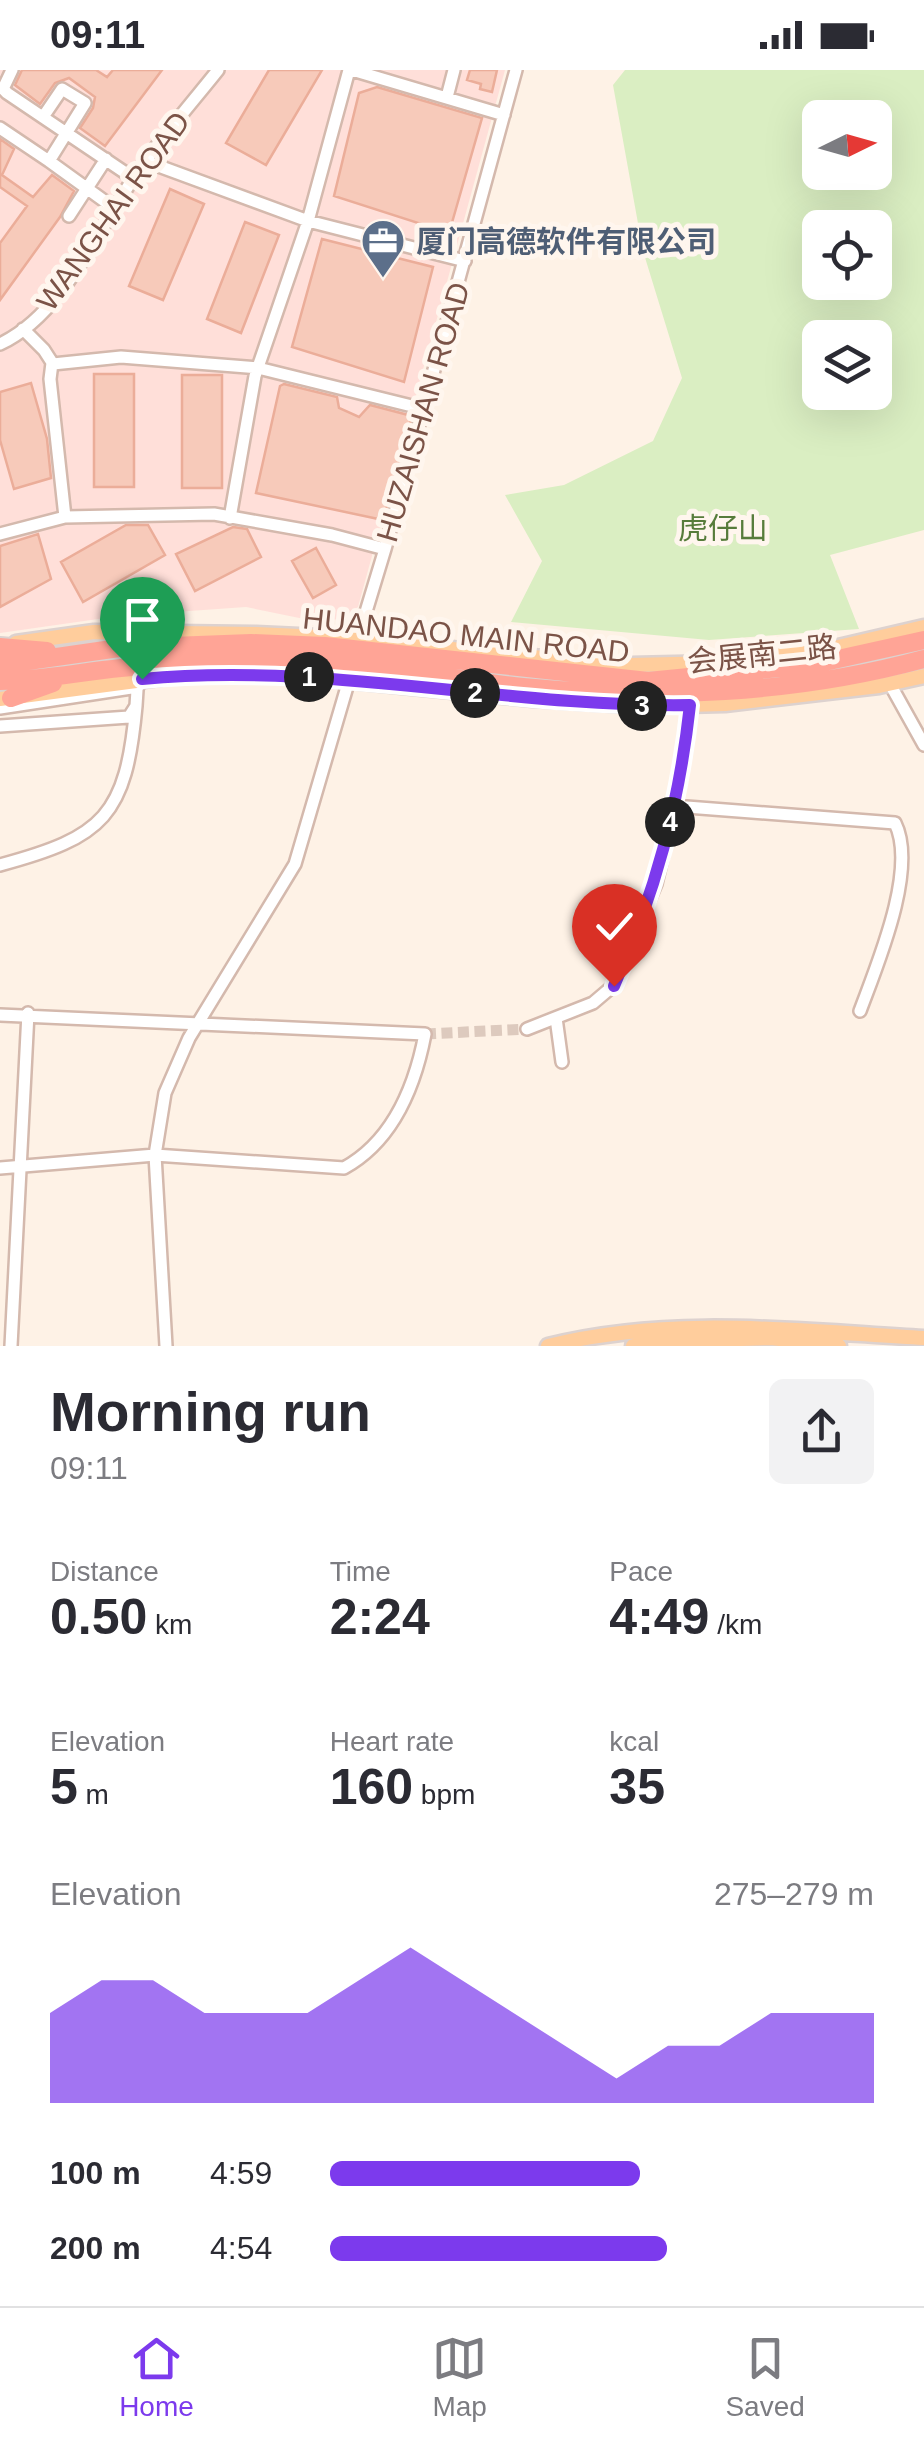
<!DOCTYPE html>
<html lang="en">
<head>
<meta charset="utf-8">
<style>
	:root { --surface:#fff; --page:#f2f2f3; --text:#2b2b33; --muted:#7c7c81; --line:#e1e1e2; --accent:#7c3aed }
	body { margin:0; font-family:Helvetica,"Noto Sans SC",sans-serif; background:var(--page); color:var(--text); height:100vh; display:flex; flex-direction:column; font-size:38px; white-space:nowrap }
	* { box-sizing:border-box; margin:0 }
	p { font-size:32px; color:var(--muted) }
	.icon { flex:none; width:55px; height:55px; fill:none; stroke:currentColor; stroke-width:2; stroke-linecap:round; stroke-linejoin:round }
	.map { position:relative; height:1276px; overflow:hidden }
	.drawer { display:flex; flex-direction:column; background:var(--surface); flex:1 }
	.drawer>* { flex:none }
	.needle { width:65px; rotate:85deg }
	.controls { position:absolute; left:802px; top:30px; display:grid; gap:20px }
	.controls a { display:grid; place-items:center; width:90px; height:90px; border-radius:15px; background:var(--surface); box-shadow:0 10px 40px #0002; font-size:50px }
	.pin { position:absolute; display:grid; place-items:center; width:85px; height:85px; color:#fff; margin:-102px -42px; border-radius:50% 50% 50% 0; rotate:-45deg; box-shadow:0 0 10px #0007 }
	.pin .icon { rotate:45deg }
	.km { position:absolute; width:50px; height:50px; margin:-25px; border-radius:50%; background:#222; color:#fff; font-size:28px; line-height:50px; text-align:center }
	.round { display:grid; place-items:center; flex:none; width:105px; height:105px; border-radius:15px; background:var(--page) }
	.head { display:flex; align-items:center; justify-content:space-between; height:170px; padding:0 50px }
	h1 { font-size:55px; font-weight:600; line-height:75px }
	.stats { display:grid; grid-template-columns:repeat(3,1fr); gap:15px; height:170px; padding:10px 50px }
	.stats div { display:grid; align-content:center }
	.stats b { font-size:50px; font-weight:600 }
	.stats small { font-size:28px; font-weight:400 }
	.stats p { font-size:28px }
	.chart { height:280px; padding:20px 50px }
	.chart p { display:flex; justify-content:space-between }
	.chart svg { width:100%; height:180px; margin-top:10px; fill:var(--accent); opacity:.7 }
	ul { padding:0 50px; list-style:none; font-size:32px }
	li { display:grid; grid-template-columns:160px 120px 1fr; align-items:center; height:75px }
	li i { height:25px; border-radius:12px; background:var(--accent) }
	.status { display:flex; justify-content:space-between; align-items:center; height:70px; padding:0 50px; background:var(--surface); direction:ltr }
	.status svg { height:28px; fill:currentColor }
	.tab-bar { display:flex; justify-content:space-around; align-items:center; height:140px; border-top:2px solid var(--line); background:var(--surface); font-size:28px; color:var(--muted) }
	.tab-bar a { display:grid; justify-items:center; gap:5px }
	.tab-bar .on { color:var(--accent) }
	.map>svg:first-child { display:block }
	.commercial { fill:#ffdfd9 }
	.green { fill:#daeec2; fill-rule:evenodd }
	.building { fill:#f7caba; stroke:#ebad99; stroke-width:2.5 }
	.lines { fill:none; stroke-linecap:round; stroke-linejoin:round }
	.minor-tunnel { stroke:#ddcabe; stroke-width:11; stroke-dasharray:11 5.5; stroke-linecap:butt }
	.minor-casing { stroke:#d4b9ad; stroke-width:16 }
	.major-casing { stroke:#ddd2cf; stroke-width:19 }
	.highway-casing { stroke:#ddd2cf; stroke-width:22 }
	.minor { stroke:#fff; stroke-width:11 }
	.major { stroke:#ffcd9c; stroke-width:14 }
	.highway { stroke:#ffa496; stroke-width:18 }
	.route-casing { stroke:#fff; stroke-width:20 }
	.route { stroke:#7c3aed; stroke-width:12 }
	.labels { text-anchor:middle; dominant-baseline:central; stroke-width:10; stroke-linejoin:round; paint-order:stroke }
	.street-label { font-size:30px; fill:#7b5347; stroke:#fff6ee }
	.service-label { font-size:30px; font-weight:bold; fill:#4e5e75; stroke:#fff6ee; text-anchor:start }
	.park-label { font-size:30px; fill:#577c3b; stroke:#fff6ee }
</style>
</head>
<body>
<div class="status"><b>09:11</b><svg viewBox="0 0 49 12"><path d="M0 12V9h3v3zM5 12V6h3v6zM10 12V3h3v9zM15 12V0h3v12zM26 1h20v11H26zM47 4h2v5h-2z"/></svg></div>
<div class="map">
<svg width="924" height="1276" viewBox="0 0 924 1276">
	<rect width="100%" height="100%" fill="#fef2e6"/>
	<!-- commercial -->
	<path class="commercial" d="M0,0H505L358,537L341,549L314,551L246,537L119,546L0,563Z"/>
	<!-- green -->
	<path class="green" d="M625,0H924V460L830,485L859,559L709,570L511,552L542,491L505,425L564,415L653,371L682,308L643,181L613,15ZM820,48H875V102H820ZM820,158H875V212H820ZM820,268H875V322H820Z"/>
	<!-- building -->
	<path class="building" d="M22,0H96L107,7L113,0H162L105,76L80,58L93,38L95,27L69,8L55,13L40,34L15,15Z
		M269,0H322L266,95L226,73Z
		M470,0H497L492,22L480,19L481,14L467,10Z
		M377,17L482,48L449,163L334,126L359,23Z
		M0,69L14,79L2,105L33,127L52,105L74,121L60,147L0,230V173L27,136L0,117Z
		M170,119L204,134L163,230L129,216Z
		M245,152L279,165L241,263L207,249Z
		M322,169L433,197L404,312L292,277Z
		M94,304H134V417H94Z
		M182,305H222V418H182Z
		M31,313L47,369L51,408L14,419L0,370V322Z
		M284,314L337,327L339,338L359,347L370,335L412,346L383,450L256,423L280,316Z
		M126,455H148L165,485L83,532L61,492Z
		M233,457L247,459L261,487L195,521L176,484Z
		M38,464L51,509L0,537V476Z
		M316,478L336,515L313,528L292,491Z"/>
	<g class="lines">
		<!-- minor-tunnel -->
		<path class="minor-tunnel" d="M425,964L527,959"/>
		<defs>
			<path id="minor" d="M12,0L3,19L7,23L133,108
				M352,0L504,45
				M447,27L454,0
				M0,58L49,91L85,33L62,19L43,47
				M49,91L114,138
				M145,91L308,151L465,191
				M69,146L106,89
				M23,259L44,280L53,294L121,287L258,298L424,339
				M0,274C67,243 103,147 146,90C169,59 194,30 218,0
				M65,447L214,444L332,465L385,479
				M230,448L255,306L308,151L349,0
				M0,464L65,447L50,309L52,293
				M358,568L385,479L516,0
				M890,614L924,675
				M0,638L138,617
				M0,656L129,647L136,636L137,620
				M674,736L895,753C918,799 877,895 860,941
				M0,795C104,767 126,746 136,636
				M0,945L425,964C415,1016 393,1071 344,1098L155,1085L0,1098
				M556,948L562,992
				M527,959L593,933L613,916L656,814L680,712L691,626
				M11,1276L28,943
				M166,1276L155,1085L165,1023L189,968L295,794L349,610"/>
			<path id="major" d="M16,573L94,562L256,564L385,570L482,583L631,595L718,593L834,578L924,557
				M0,629L189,604L291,605L533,629L645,636L725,634L879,616L924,606
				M548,1276C671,1245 800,1261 924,1268
				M633,1276L652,1272L771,1268L839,1276"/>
			<path id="highway" d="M0,577L47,581
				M0,595L119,578L251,573L325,576L648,611L811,595L924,570
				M0,611C41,610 81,602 121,598C187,592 253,588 319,592C387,595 455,610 523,617C655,630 796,624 924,589
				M11,628L53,613"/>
		</defs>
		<!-- minor casing -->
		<use href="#minor" class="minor-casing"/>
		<!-- major casing -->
		<use href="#major" class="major-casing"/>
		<!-- highway casing -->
		<use href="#highway" class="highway-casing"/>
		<!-- minor -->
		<use href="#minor" class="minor"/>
		<!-- major -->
		<use href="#major" class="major"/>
		<!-- highway -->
		<use href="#highway" class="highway"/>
	</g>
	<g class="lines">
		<defs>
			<path id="route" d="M142,609C325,591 507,638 690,635C679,735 655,824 614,916"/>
		</defs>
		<!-- route casing -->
		<use href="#route" class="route-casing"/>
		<!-- route -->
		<use href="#route" class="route"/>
	</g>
	<!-- icons -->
	<defs>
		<symbol id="office-pin" viewBox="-11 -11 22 30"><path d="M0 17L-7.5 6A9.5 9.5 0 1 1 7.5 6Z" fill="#5c6f8a" stroke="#fff6ee"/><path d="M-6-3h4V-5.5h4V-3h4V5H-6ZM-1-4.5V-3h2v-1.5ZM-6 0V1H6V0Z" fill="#fff"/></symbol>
	</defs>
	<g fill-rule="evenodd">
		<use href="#office-pin" x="358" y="146" width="50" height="68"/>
	</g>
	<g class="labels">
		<!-- street labels -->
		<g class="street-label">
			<text transform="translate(113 141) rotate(-54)">WANGHAI ROAD</text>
			<text transform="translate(423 342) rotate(-74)">HUZAISHAN ROAD</text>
			<text transform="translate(466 565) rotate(6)">HUANDAO MAIN ROAD</text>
			<text transform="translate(762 584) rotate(-6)">会展南二路</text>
		</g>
		<!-- service labels -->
		<g class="service-label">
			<text x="416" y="171">厦门高德软件有限公司</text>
		</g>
		<!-- park labels -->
		<g class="park-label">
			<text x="723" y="458">虎仔山</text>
		</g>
	</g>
</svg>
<div class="controls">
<a><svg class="needle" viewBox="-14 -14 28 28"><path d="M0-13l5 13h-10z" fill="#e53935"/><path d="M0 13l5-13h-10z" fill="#7c7c81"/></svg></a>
<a><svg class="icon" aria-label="locate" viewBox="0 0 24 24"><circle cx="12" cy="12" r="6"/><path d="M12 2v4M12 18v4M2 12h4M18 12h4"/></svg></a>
<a><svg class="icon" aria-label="layers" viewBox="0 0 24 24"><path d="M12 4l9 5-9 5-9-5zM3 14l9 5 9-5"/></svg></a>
</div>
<div class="pin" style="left:142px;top:609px;background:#1e9e55"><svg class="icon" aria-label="arrive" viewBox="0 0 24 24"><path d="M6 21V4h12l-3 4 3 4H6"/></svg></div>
<div class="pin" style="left:614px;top:916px;background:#d93025"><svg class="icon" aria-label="check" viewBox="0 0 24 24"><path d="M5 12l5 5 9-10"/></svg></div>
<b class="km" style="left:309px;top:607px">1</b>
<b class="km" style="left:475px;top:623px">2</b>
<b class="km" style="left:642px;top:636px">3</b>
<b class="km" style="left:670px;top:752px">4</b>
</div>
<section class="drawer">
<div class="head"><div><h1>Morning run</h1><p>09:11</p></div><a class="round"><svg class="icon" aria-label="share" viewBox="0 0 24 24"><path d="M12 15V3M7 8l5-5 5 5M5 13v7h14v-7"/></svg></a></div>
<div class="stats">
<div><p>Distance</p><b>0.50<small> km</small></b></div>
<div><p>Time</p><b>2:24</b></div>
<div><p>Pace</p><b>4:49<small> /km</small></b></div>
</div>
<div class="stats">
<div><p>Elevation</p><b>5<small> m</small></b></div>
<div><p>Heart rate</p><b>160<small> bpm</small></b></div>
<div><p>kcal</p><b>35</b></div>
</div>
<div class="chart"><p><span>Elevation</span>275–279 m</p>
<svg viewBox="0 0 160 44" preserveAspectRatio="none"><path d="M0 44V22L10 14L20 14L30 22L40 22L50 22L60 14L70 6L80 14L90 22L100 30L110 38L120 30L130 30L140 22L150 22L160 22V44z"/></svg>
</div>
<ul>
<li><b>100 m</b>4:59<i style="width:57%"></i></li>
<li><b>200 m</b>4:54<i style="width:62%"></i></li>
</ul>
</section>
<nav class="tab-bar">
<a class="on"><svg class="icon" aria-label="home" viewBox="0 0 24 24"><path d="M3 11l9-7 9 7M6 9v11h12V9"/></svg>Home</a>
<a><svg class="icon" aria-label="map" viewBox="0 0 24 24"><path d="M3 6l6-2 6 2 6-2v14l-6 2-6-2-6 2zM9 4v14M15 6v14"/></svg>Map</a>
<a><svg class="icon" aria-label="saved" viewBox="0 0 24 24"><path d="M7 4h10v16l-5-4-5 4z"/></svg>Saved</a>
</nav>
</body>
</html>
